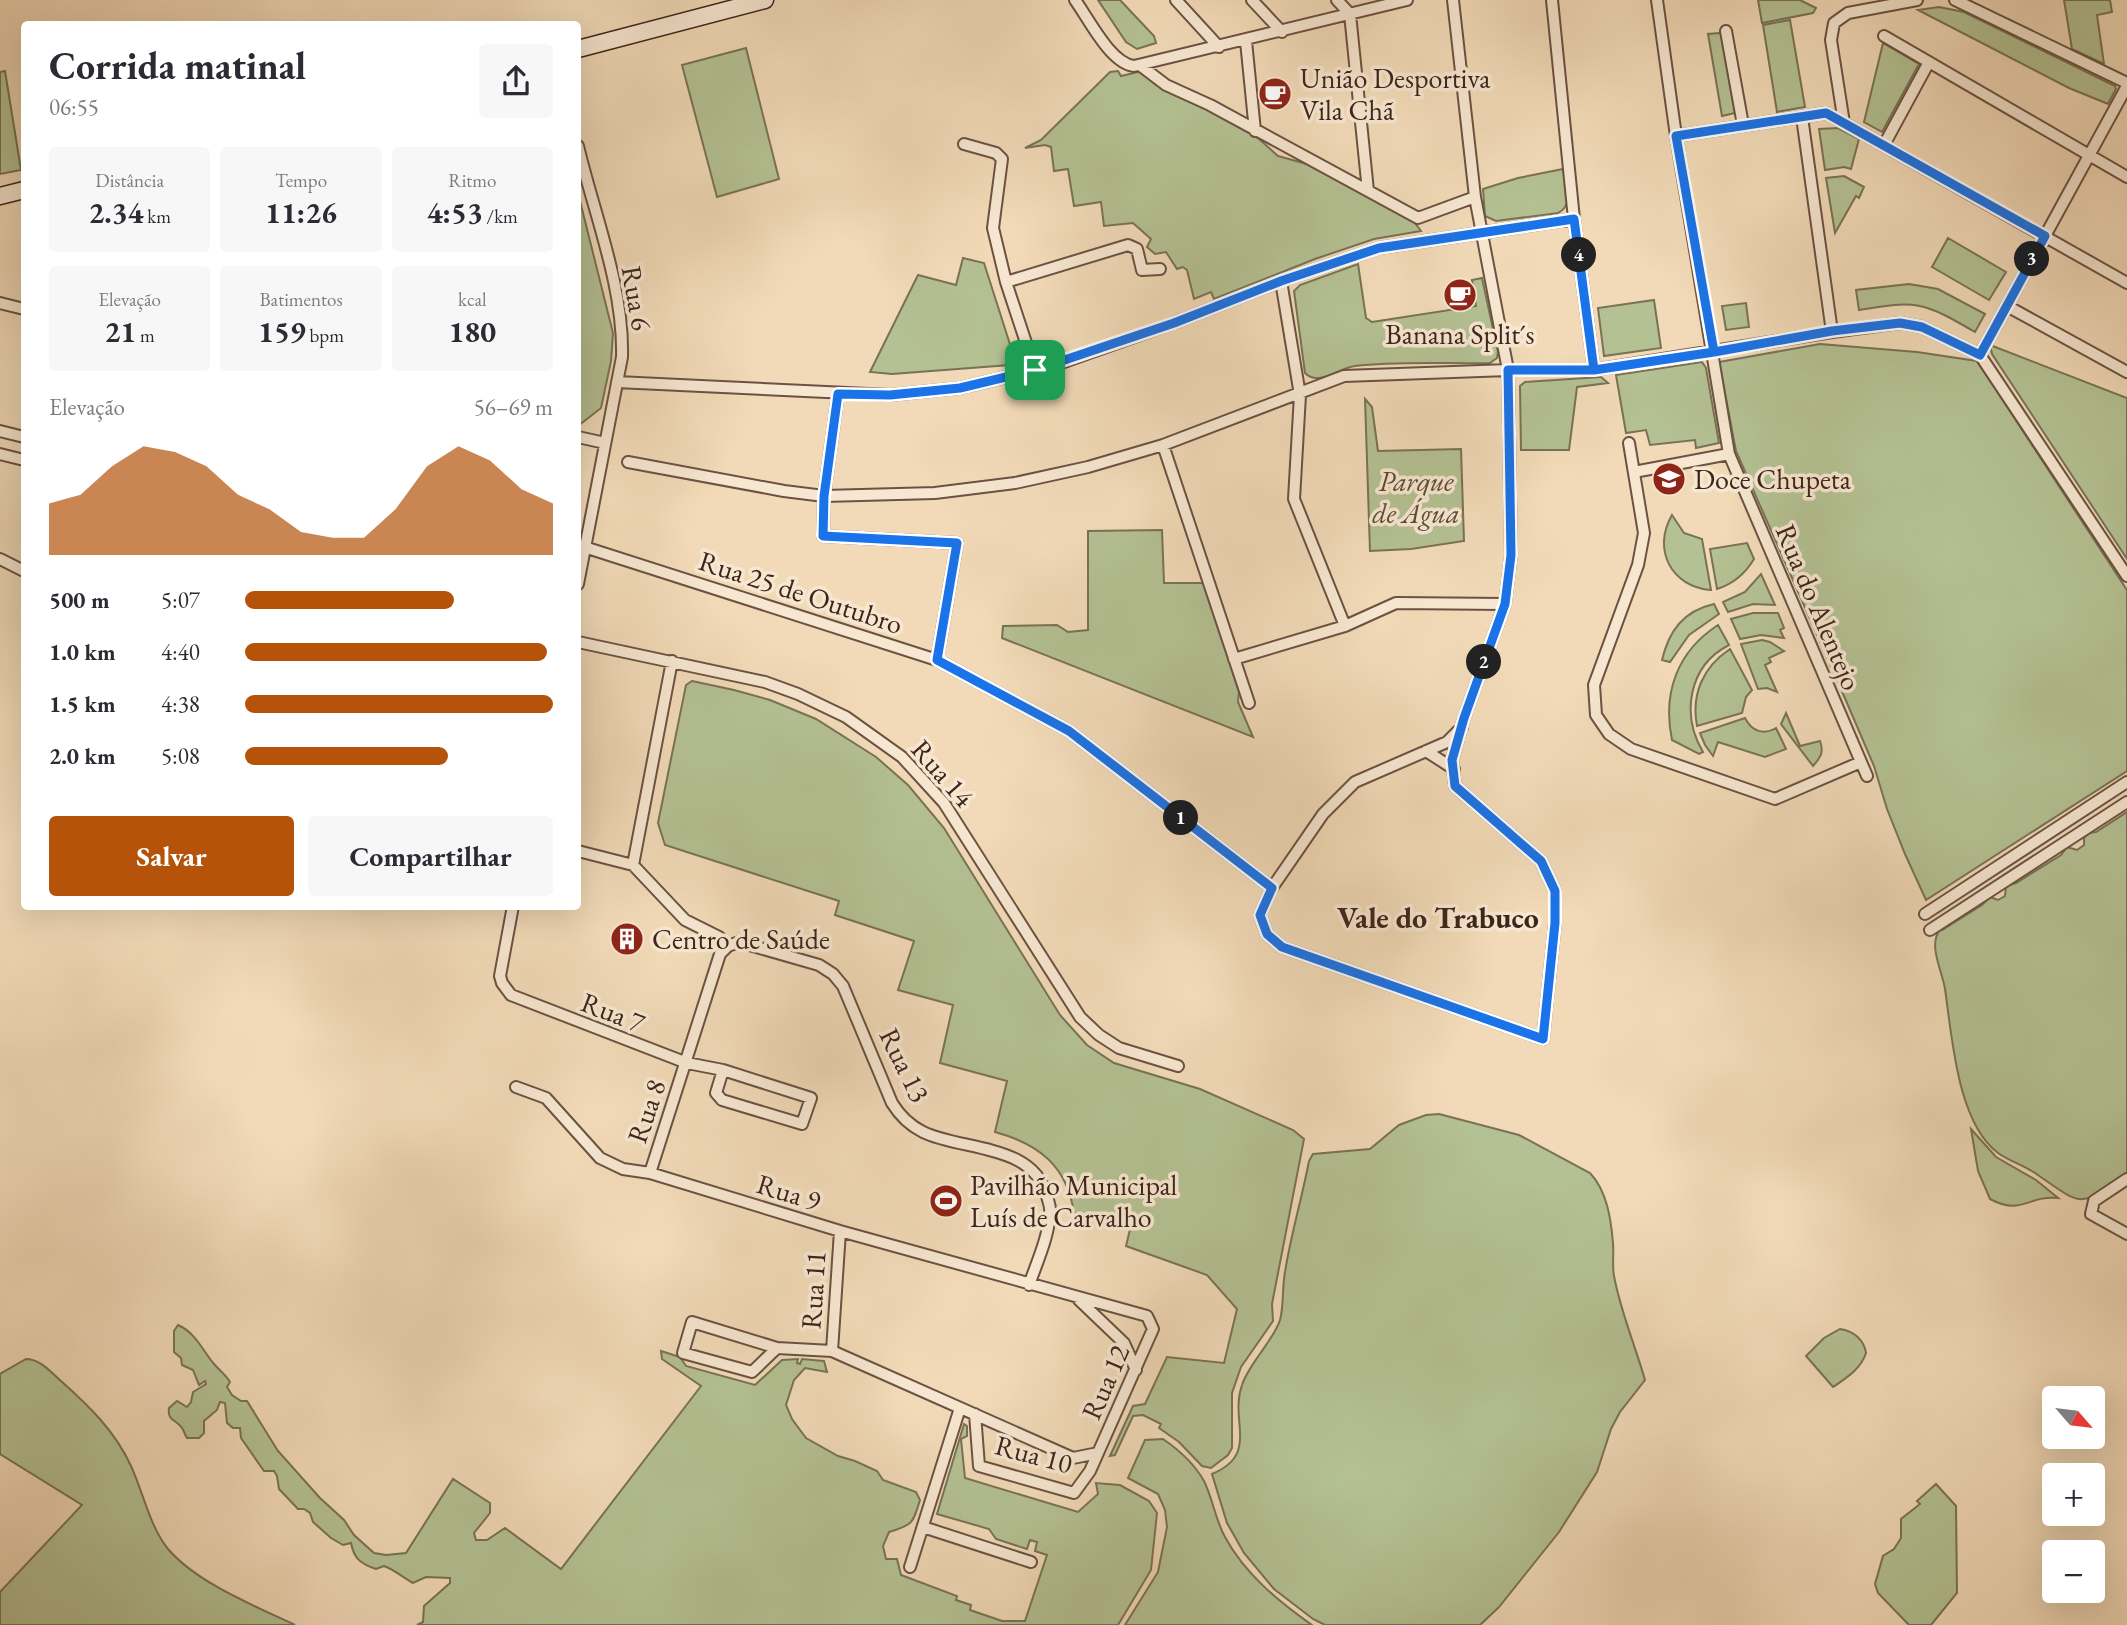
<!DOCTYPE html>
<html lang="pt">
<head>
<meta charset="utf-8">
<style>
	:root { --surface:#fff; --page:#f7f7f7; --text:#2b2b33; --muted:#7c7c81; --accent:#b45309 }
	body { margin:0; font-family:"EB Garamond",serif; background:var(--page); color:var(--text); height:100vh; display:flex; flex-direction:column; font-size:26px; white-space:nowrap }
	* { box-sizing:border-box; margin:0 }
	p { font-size:23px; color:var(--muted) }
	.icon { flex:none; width:38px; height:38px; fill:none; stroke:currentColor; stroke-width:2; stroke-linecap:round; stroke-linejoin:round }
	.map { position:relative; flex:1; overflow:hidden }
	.sheet { position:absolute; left:21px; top:21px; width:560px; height:889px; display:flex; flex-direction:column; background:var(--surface); border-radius:7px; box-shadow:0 7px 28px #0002 }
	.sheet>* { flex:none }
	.needle { width:46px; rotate:118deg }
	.fabs { position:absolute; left:2042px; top:1386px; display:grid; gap:14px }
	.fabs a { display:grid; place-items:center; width:63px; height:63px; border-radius:7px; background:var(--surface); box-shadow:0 7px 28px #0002; font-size:35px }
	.pin { position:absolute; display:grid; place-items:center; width:60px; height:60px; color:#fff; margin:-30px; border-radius:14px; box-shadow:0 4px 10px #0006 }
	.km { position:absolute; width:35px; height:35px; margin:-18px; border-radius:50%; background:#222; color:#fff; font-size:19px; line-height:35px; text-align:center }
	.round { display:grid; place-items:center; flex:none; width:74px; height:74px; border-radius:7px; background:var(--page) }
	.overview { display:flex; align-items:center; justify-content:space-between; height:119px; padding:0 28px }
	h1 { font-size:38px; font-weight:700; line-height:52px }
	.figures { display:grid; grid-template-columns:repeat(3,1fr); gap:10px; height:119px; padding:7px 28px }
	.figures div { display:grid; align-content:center; border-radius:7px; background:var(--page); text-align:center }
	.figures b { font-size:30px; font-weight:700 }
	.figures small { font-size:19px; font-weight:400 }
	.figures p { font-size:19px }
	.chart { height:196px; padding:14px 28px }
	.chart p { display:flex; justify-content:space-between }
	.chart svg { width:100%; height:126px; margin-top:7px; fill:var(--accent); opacity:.7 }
	.button { display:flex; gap:14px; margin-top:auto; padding:14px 28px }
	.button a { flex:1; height:80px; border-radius:7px; background:var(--accent); color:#fff; font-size:28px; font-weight:700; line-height:80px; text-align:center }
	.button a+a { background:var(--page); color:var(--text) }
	ul { padding:0 28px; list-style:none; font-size:23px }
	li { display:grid; grid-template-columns:112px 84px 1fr; align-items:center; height:52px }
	li i { height:18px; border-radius:9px; background:var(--accent) }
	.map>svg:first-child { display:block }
	.green { fill:#b4c193; stroke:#797256; stroke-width:2 }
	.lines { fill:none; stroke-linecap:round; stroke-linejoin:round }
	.street-casing { stroke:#6b5242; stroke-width:14 }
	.secondary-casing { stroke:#3e241a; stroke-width:19 }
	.street { stroke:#f7e7d1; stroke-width:10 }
	.secondary { stroke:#f7e7d1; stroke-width:16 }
	.route-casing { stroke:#fff; stroke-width:14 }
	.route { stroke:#1a73e8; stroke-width:9 }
	.labels { text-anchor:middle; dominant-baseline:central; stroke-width:7; stroke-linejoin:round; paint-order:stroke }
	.poi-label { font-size:28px; fill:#3e241a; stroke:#f7e7d1; text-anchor:start }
	.street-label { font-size:28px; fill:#3e241a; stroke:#f7e7d1 }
	.park-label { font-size:28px; font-style:italic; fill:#5c4b38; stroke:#f7e7d1 }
	.neighbourhood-label { font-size:30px; font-weight:bold; fill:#3e241a; stroke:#f7e7d1 }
</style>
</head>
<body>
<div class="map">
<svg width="2127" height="1625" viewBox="0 0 2127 1625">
	<rect width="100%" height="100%" fill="#f2dab8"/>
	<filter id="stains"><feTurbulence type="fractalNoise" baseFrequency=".00286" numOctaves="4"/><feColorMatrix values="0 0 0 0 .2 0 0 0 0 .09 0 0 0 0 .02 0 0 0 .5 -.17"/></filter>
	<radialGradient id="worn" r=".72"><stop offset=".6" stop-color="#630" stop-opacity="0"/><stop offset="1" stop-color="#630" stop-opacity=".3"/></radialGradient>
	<!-- green -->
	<path class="green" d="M1098,0H1120L1154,36L1156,43L1137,49L1126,42Z
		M1758,0H1800L1816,8L1813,13L1762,23Z
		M2064,0H2110L2112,12L2097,15L2104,64L2072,49Z
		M1939,7L1964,12L2115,86L2116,89L2108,104L2069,88L1918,10Z
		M1790,20L1805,107L1777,112L1763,25Z
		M1720,33L1726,36L1723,40L1735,113L1722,116L1708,34Z
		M1883,43L1919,64L1882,132L1864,122Z
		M746,48L779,179L717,197L682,65Z
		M5,71L21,170L0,174V72Z
		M1118,71L1121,76L1142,71L1220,114L1258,138L1278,156L1307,164L1412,219L1421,231L1374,239L1315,259L1214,299L1211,292L1194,299L1187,270L1183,267L1177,269L1166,252L1155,254L1147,247L1151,239L1133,223L1104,226L1101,202L1074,206L1068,169L1054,171L1051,147L1045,145L1025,148L1041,140L1110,72Z
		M1838,128L1859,139L1851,169L1844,167L1825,170L1819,129Z
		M1563,169C1565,184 1575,205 1558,213L1496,221L1485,216L1483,189L1518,178Z
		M1844,176L1864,187L1859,198L1856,196L1835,233L1826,178Z
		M578,193L613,333L611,361L601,408L578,426Z
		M1948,238L2006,272L1989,300L1932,267Z
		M963,258L984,263L1015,360L1010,365L892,374L870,372L918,275L956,285Z
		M1358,264L1366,318L1372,322L1476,306L1472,280L1482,278L1498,352L1497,358L1490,363C1447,364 1397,361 1355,366C1339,368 1318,387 1305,373L1294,291L1300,285Z
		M1909,284L1938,289L1985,314L1975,332C1923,302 1918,300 1859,310L1856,290Z
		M1654,300L1661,348L1604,356L1598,308Z
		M1746,303L1749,327L1726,330L1722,306Z
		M1820,344L1917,352L1977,361L2127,590V771L1926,900L1905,854L1887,809L1874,766L1844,696L1736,451L1719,362Z
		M1990,345L2127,398V559L1992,354Z
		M1702,362L1706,368L1719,443L1696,448L1695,440L1650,445L1646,430L1626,433L1616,375Z
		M1601,377L1608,383L1577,387L1569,450H1521L1520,386L1525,382Z
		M1365,399L1372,407L1378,451L1461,449L1464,541L1411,549L1370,551Z
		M1672,515L1684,533L1702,539L1711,590C1671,587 1652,549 1672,515Z
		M1162,530L1164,583H1205L1239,692L1238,702L1253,737L1002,638L1003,626L1057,625L1068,632L1088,630V531Z
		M1747,543L1754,559C1745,574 1733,584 1717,589L1710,549Z
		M1761,574L1775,605L1753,604L1728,612L1723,602L1745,592Z
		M1714,604L1719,614L1689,635L1670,662L1662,660C1669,631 1683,611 1714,604Z
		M1753,613H1778L1784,628L1780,630L1784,638L1761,635L1740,639L1731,619Z
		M1718,625L1729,645C1688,666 1681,715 1703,752L1699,754L1672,740C1662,692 1678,651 1718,625Z
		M1762,640L1770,642L1784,651L1769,658L1771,662L1765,665L1777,692L1767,688L1758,689L1741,644Z
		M1730,649L1752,690L1746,697L1742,713L1697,726C1691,694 1703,667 1730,649Z
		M692,681L734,690L770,700L816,719L876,757L908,785L944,828L1060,1015L1087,1045L1114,1063L1200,1089L1293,1130L1304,1139L1272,1304L1273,1321L1241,1367L1232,1393V1448L1228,1455L1211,1468L1202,1466L1179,1442L1159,1428L1161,1424L1143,1415L1133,1416L1115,1455L1110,1456L1133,1406L1145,1404L1167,1357L1224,1363L1237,1309L1207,1275L1126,1246L1132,1221L1074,1213C1067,1166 1039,1144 995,1132L1007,1081L940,1063L953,1005L898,990L914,941L835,915L839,901L665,845L658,823L686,685Z
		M1786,713L1800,746L1820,741C1824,752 1821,757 1813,766L1781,724Z
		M1745,718C1752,732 1764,735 1776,728L1786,749L1765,757L1718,742L1713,756L1705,745L1700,733Z
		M2127,812V1175C2077,1209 2083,1206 2035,1173C2023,1165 2009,1161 1998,1153C1957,1122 1952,1036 1945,989C1942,970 1927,944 1941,928L1942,930L1982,905L1990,897L1998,900L2005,896L2006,886L2016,883L2061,855L2067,847L2077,850L2084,845V838L2088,833L2096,832Z
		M1439,1114L1519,1135L1590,1173C1607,1191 1611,1219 1613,1243C1614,1254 1612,1265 1614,1276C1621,1313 1635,1345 1645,1380L1620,1412L1611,1429L1597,1472L1559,1532L1499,1607L1480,1625H1325L1313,1619L1274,1589L1244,1553L1227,1523L1212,1474C1260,1454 1229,1421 1242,1385C1249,1363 1274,1340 1280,1320C1284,1305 1282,1288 1285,1272C1291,1234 1302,1198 1309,1161L1313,1154L1370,1149L1399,1125L1426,1115Z
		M1971,1129L1996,1157L2036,1180L2058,1198C2028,1195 2022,1216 1990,1199L1978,1171Z
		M178,1325C195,1332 203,1351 214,1364C220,1371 226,1375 230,1382L227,1387L232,1395L241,1401H247L278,1451L320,1498L344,1520L354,1535L374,1553L386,1555L406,1553L453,1479L490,1503V1513L474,1533L476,1540H487L505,1528L561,1569L701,1386L662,1359L661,1351L680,1357L686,1366L755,1385L782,1360L798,1359L797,1363L800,1364L802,1359L824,1361L827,1372L805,1368L794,1380L786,1405L792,1419L806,1438L838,1456L855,1461L877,1471L883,1480L916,1492L920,1500C913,1523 913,1525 889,1532L883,1546L886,1559H897L901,1575L957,1596L956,1600L971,1605L970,1610L1002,1621H1025L1047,1555L1035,1551L1037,1542L1030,1540L1027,1549L996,1539L989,1529L937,1514L964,1424L967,1426V1436L961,1439L965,1478L1078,1512L1098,1494L1096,1483L1120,1485L1149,1501L1157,1513L1151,1570L1118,1625H417L423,1622L424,1606L450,1583V1578L426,1577L413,1583C402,1577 395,1570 384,1566L376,1569C361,1564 354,1559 351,1543L343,1545L331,1538L313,1522L310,1513L304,1509H298L279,1489L277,1476L274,1471H264L241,1438L240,1428H233L227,1423L225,1403L220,1402L217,1410L204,1421V1433L199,1438H187C185,1435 184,1431 182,1428C176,1419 167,1421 169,1408L177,1401L187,1407L191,1402L193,1392L206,1384L205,1381L199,1385L193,1370L182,1365L181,1358L174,1352V1331Z
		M1840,1329C1853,1331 1864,1339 1866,1353C1861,1369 1846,1378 1833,1387L1806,1356L1824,1338Z
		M26,1359C40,1359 51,1372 61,1381C89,1406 115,1431 131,1466C143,1492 150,1527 168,1549C197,1583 255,1606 295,1625H0V1592L82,1505L0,1454V1374Z
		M1163,1439C1179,1450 1194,1463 1204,1481C1213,1499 1215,1519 1225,1537C1245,1574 1278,1601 1312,1625H1125L1158,1572L1167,1527L1165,1510L1158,1494L1128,1478L1145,1440Z
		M1936,1484L1956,1506L1957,1593L1931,1625H1909L1878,1593L1875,1584L1883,1556L1894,1549L1901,1538V1519L1920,1504L1917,1501Z"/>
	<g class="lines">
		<defs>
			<path id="street" d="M1075,0C1089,19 1110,63 1134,66L1407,0
				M1176,0L1219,47
				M1252,0L1282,32
				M1337,0L1350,14L1368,191
				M1453,0L1475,197L1508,370L1511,555L1505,604L1464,718L1452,760L1455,786L1541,861L1555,891V923L1543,1039L1282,947L1267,934L1260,915L1272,888L1323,814L1355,782L1447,742L1462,727
				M1552,0L1574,219L1594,370
				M1657,0L1676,136L1729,454L1867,776
				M1955,0L2127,83
				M1726,31L1743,125
				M1884,36L2127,177
				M1246,41L1255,131
				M1141,66L1166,85L1210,105L1418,218L1475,197
				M1802,117L1832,332
				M1844,123L2127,283
				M1676,136L1826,113L1844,123L1831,40L1834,23L1848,13L1917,0
				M964,144L996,153L1002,159L993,228L1006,282L1035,370
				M1884,145L1929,62
				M578,146C594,214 624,287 622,357L578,584
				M1281,281L1300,395L1294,499L1345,626
				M1006,282L1128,245L1137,249L1142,270L1160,269
				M0,303L24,309
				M2007,306L2127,372
				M1980,355L2127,86
				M617,382L890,395L960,388L1053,366L1174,323L1281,281L1379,248L1574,219
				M838,394L824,496L823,536L957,543L937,660
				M0,431L24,437
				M578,437L605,443
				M1629,443L1644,533L1638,565L1594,685L1596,715L1609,734L1631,749L1775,799L1861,762
				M1163,445L1249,703
				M0,454L24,460
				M628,462L784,491L824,496L935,493L1015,483L1088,467L1163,445L1344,376L1508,370H1594L1832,332L1900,323L1922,327L1980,355L2127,576
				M1634,472L1729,454
				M578,545L937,660L1069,731L1272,888
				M0,559L24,571
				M578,642L765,682L798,694L846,717L902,757L944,803L1080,1017L1099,1035L1119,1048L1178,1066
				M1234,659L1345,626L1396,603L1505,604
				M1426,751L1454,769
				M578,851L633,865L685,920L719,937L728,946
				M633,865L672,661
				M513,906L500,976L502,983L511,995L687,1063L723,1070L811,1098L802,1124L722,1100L716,1093L723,1070
				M1925,914L2127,782
				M1930,930L2127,802
				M516,1087L546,1098L600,1158L623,1169L650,1173L840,1231L1147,1316L1153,1329L1090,1471L1074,1493L979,1466L975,1414
				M650,1173L720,954L728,946L739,942L819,965L833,974L843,986L892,1103C900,1116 909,1125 923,1132C962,1151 1033,1143 1047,1196C1048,1201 1051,1207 1050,1212C1049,1236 1037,1262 1029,1285
				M2127,1179L2094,1201L2091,1214L2127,1234
				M1079,1300L1124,1343L1136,1370
				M777,1348L692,1322L683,1353L752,1372L777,1348L832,1351L1073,1458L1098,1453
				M832,1351L840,1231
				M923,1527L1031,1562
				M910,1567L960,1408"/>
			<path id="secondary" d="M578,49L765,0
				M0,196L24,190"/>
		</defs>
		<!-- street casing -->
		<use href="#street" class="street-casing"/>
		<!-- secondary casing -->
		<use href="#secondary" class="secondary-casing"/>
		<!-- street -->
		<use href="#street" class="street"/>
		<!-- secondary -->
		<use href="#secondary" class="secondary"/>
	</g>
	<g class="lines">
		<defs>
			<path id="route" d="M1035,370L960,388L890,395L838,394L824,496L823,536L957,543L937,660L1069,731L1272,888L1260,915L1267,934L1282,947L1543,1039L1555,923V891L1541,861L1455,786L1452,760L1464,718L1505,604L1511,555L1508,370H1594L1714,352L1832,331L1900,323L1922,327L1980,355L2045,236L1826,113L1676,136L1714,352L1594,370L1574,219L1379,248L1281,281L1174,323L1035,370"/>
		</defs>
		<!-- route casing -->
		<use href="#route" class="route-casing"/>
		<!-- route -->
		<use href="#route" class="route"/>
	</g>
	<!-- icons -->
	<defs>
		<symbol id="cafe-disc" viewBox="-11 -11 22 22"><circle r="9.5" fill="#8f2418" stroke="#f7e7d1"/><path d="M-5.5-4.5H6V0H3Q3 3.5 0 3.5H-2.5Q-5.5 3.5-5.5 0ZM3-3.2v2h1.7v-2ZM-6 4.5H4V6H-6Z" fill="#fff"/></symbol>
		<symbol id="school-disc" viewBox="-11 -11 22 22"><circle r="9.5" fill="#8f2418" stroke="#f7e7d1"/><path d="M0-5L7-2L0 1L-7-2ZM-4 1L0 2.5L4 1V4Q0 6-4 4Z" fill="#fff"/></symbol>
		<symbol id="building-disc" viewBox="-11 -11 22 22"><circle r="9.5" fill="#8f2418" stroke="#f7e7d1"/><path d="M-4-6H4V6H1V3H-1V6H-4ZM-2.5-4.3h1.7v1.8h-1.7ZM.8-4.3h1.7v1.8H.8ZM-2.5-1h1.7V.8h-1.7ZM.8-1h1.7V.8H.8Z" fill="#fff"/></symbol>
		<symbol id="stadium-disc" viewBox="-11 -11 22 22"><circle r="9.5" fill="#8f2418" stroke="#f7e7d1"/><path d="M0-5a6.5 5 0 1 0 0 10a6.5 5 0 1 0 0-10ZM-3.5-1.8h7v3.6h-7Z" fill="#fff"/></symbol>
	</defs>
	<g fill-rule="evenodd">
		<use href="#cafe-disc" x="1256" y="75" width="38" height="38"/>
		<use href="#cafe-disc" x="1441" y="276" width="38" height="38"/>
		<use href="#school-disc" x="1650" y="460" width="38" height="38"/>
		<use href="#building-disc" x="608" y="920" width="38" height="38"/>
		<use href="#stadium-disc" x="927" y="1182" width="38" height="38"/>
	</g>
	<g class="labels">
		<!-- poi labels -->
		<g class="poi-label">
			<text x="1300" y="78">União Desportiva<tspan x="1300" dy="32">Vila Chã</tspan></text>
			<text x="1460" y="334" text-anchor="middle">Banana Split´s</text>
			<text x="1694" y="479">Doce Chupeta</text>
			<text x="652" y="939">Centro de Saúde</text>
			<text x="970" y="1185">Pavilhão Municipal<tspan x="970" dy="32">Luís de Carvalho</tspan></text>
		</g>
		<!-- street labels -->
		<g class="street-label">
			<text transform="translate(637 298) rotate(80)">Rua 6</text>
			<text transform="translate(801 592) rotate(18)">Rua 25 de Outubro</text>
			<text transform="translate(1819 607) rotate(67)">Rua do Alentejo</text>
			<text transform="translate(943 773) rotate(49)">Rua 14</text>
			<text transform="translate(613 1012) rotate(21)">Rua 7</text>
			<text transform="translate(905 1065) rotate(64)">Rua 13</text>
			<text transform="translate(646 1111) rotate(-71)">Rua 8</text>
			<text transform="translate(789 1192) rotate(17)">Rua 9</text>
			<text transform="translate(813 1290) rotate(-86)">Rua 11</text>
			<text transform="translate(1105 1382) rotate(-66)">Rua 12</text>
			<text transform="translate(1034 1454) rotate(15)">Rua 10</text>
		</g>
		<!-- park labels -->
		<g class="park-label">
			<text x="1416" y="481">Parque<tspan x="1416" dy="32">de Água</tspan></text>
		</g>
		<!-- neighbourhood labels -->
		<g class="neighbourhood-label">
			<text x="1438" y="917">Vale do Trabuco</text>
		</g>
	</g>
	<rect width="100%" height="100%" filter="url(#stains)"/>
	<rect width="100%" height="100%" fill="url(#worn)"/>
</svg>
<div class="fabs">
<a><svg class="needle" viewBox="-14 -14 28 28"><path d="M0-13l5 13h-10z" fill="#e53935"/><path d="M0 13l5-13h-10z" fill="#7c7c81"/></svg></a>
<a>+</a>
<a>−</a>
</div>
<div class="pin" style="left:1035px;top:370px;background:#1e9e55"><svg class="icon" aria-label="arrive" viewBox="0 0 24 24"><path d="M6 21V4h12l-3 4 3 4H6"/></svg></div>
<b class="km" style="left:1181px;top:818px">1</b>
<b class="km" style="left:1484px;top:662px">2</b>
<b class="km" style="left:2032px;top:259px">3</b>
<b class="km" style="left:1579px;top:255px">4</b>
<section class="sheet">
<div class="overview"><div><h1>Corrida matinal</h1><p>06:55</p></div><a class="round"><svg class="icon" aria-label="share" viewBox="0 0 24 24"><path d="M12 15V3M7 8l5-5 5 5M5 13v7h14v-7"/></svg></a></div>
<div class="figures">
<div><p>Distância</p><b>2.34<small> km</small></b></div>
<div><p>Tempo</p><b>11:26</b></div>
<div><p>Ritmo</p><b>4:53<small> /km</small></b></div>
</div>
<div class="figures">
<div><p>Elevação</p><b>21<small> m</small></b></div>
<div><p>Batimentos</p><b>159<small> bpm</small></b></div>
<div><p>kcal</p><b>180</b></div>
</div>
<div class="chart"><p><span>Elevação</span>56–69 m</p>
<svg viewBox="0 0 160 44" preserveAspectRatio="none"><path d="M0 44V26L10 23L20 13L30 6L40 8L50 13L60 23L70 28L80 36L90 38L100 38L110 28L120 13L130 6L140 11L150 21L160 26V44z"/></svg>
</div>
<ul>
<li><b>500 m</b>5:07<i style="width:68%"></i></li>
<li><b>1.0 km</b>4:40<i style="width:98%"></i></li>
<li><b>1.5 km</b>4:38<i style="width:100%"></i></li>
<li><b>2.0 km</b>5:08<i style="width:66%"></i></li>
</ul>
<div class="button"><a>Salvar</a><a>Compartilhar</a></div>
</section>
</div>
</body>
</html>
